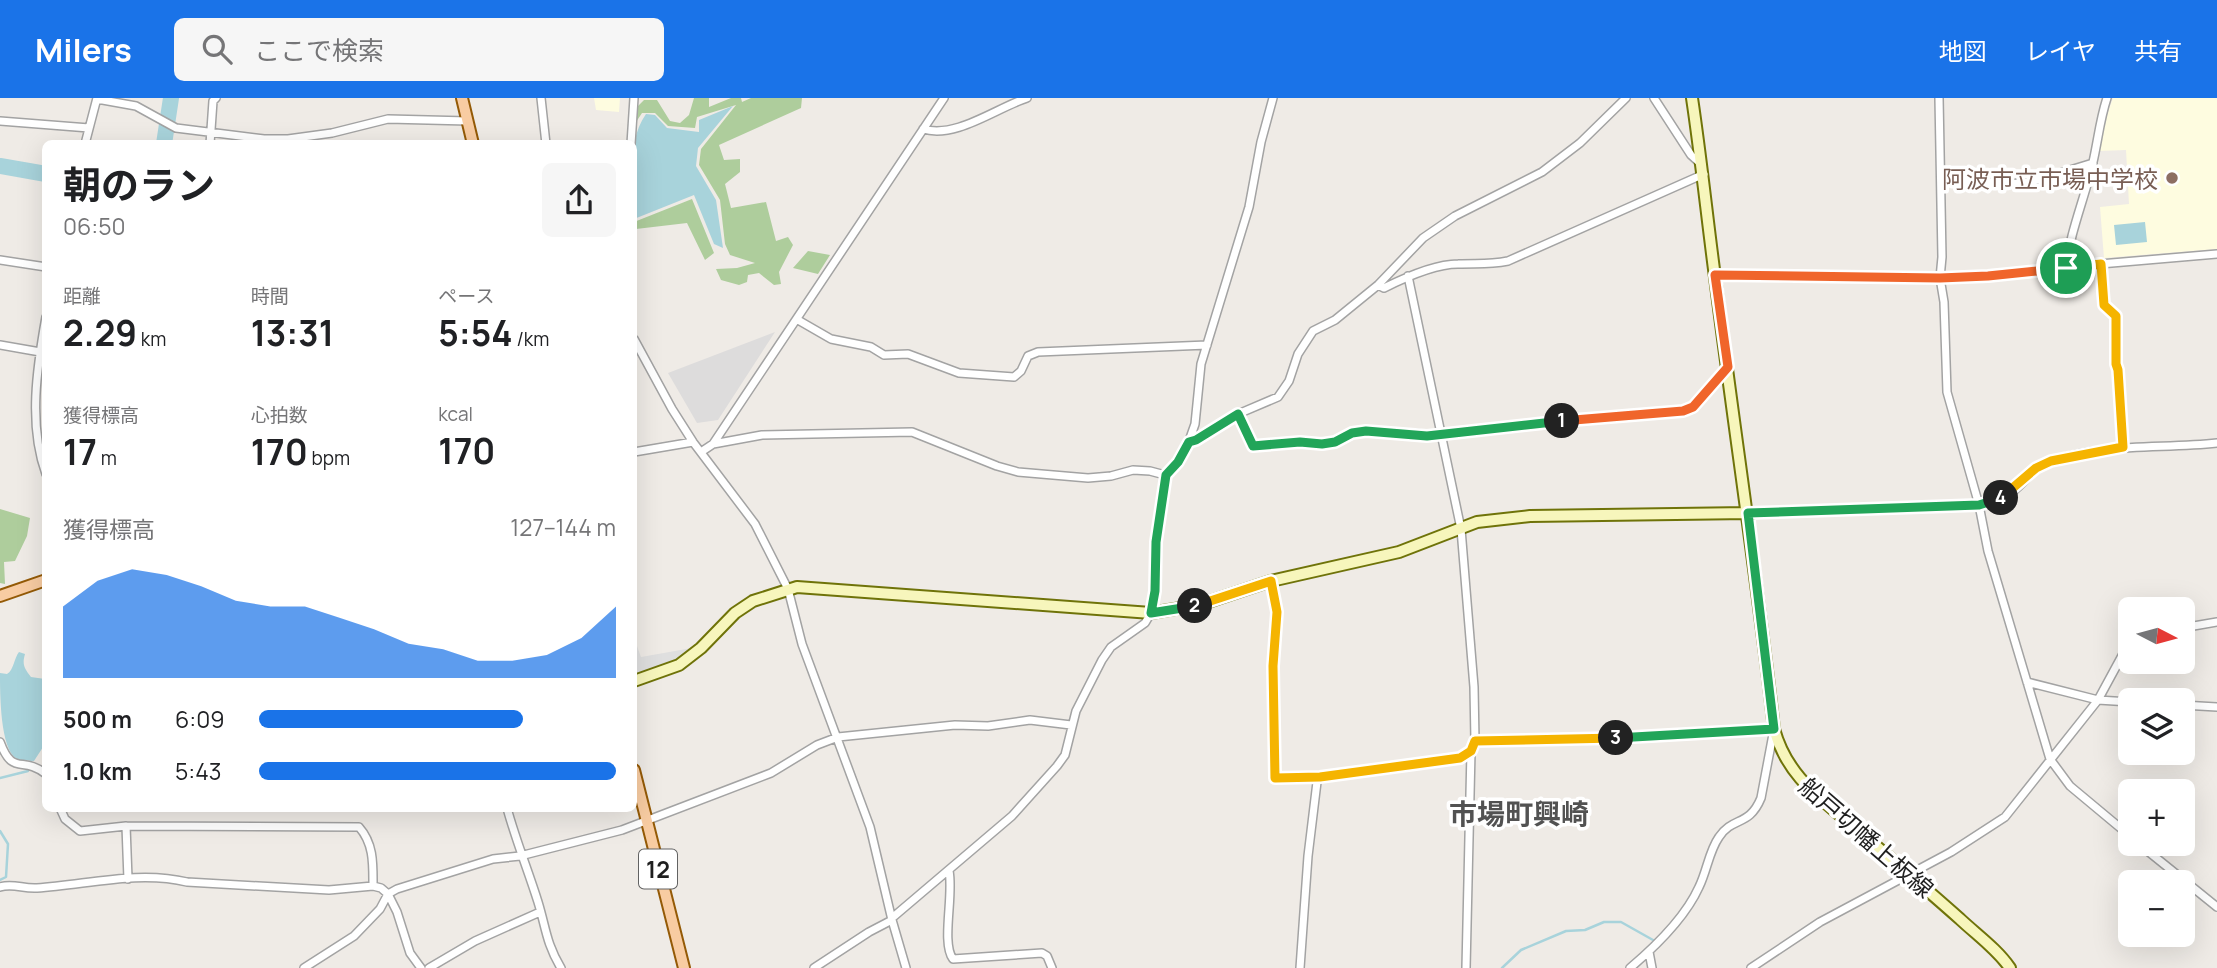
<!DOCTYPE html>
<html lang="ja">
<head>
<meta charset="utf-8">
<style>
	:root { --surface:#fff; --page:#f6f6f6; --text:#202124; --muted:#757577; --accent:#1a73e8 }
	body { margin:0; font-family:Manrope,"Noto Sans JP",sans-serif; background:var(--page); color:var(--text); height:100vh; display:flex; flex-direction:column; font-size:26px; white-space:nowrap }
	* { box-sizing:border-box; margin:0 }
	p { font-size:23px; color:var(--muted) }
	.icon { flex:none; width:38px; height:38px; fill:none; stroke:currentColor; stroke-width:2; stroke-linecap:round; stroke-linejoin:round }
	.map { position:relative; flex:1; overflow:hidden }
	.details { position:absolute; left:42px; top:42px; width:595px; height:672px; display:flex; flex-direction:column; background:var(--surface); border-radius:10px; box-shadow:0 7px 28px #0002 }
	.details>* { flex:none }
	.needle { width:46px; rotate:96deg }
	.buttons { position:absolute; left:2118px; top:499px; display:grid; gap:14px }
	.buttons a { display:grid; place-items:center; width:77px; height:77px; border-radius:10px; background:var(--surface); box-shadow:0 7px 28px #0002; font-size:35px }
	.pin { position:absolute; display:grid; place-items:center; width:60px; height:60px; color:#fff; margin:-30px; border:4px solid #fff; border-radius:50%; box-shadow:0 2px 7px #0007 }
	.km { position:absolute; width:35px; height:35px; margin:-18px; border-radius:50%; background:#222; color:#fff; font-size:19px; line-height:35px; text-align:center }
	.round { display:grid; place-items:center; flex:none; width:74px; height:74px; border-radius:10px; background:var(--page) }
	.head { display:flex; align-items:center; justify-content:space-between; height:119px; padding:0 21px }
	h1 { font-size:38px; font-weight:700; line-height:52px }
	.metrics { display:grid; grid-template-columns:repeat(3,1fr); gap:10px; height:119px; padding:7px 21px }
	.metrics div { display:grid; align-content:center }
	.metrics b { font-size:35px; font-weight:700 }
	.metrics small { font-size:19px; font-weight:400 }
	.metrics p { font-size:19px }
	.chart { height:196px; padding:14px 21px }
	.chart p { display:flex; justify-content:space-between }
	.chart svg { width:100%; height:126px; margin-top:7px; fill:var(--accent); opacity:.7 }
	ul { padding:0 21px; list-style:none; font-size:23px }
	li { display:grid; grid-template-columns:112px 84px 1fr; align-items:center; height:52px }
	li i { height:18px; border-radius:9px; background:var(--accent) }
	header { display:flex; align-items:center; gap:42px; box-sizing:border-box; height:98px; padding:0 35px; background:var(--accent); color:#fff }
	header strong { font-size:33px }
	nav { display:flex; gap:38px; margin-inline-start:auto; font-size:24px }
	.search { width:490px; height:63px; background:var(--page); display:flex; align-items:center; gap:18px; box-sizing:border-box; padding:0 24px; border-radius:10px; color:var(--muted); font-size:26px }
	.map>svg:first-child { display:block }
	.residential { fill:#dddcdc }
	.education { fill:#fefce0 }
	.forest { fill:#aecd9c }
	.parking { fill:#dfdfdf }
	.water { fill:#a8d3db }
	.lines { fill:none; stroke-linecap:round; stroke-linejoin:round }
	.stream { stroke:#a8d3db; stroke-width:2.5 }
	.river { stroke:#a8d3db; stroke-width:16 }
	.street-casing { stroke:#a3a3a3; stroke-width:10 }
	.secondary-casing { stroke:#6f7309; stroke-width:14 }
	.primary-casing { stroke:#945a06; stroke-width:14 }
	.street { stroke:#fff; stroke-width:7 }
	.secondary { stroke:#f7f6bc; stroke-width:10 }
	.primary { stroke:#f8cca2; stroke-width:10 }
	.split-1-casing { stroke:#fff; stroke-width:14 }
	.split-2-casing { stroke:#fff; stroke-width:14 }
	.split-3-casing { stroke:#fff; stroke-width:14 }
	.split-4-casing { stroke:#fff; stroke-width:14 }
	.split-5-casing { stroke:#fff; stroke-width:14 }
	.split-1 { stroke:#f0652b; stroke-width:9 }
	.split-2 { stroke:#22a559; stroke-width:9 }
	.split-3 { stroke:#f5b400; stroke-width:9 }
	.split-4 { stroke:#22a559; stroke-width:9 }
	.split-5 { stroke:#f5b400; stroke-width:9 }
	.education-dot { fill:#8d6e63; stroke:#fff; stroke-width:2.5 }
	.labels { text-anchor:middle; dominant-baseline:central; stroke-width:7; stroke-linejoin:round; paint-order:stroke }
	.shield { fill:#fff; stroke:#626262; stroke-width:2 }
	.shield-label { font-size:23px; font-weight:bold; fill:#1f1f1f }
	.education-label { font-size:24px; fill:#785e54; stroke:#fff; text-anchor:end }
	.street-label { font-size:24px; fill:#1f1f1f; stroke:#fff }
	.quarter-label { font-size:28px; font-weight:bold; fill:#525252; stroke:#fff }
</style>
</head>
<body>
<header>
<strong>Milers</strong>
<div class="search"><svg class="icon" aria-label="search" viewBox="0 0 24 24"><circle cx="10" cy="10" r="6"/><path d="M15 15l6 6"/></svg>ここで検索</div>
<nav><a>地図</a><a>レイヤ</a><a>共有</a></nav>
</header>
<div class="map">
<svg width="2217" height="870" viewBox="0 0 2217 870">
	<rect width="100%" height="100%" fill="#efebe6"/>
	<!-- residential -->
	<path class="residential" d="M775,234L718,322L697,325L668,275Z"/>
	<!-- education -->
	<path class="education" d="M594,0H620L619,14L596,12Z
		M2113,0H2217V151L2104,160L2100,109L2129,106L2126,52L2099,53L2106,20Z"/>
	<!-- forest -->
	<path class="forest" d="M694,0H709V9L731,0H741L742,4L751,0H802L801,10L719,47L724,62L740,61V74L725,86L731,110L766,104L776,143L788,139L793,147L779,174L781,186L774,187L759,175L748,177L747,184L739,187L721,182L716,171L737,170L755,165L730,157L725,146L720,102L699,67L701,51L736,7L697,19L695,30L668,28L655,15H642L636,24L637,9L644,2H657L670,23L680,25L689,17Z
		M692,101L714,155L705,162L687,125L636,131L634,124Z
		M808,153L830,157L818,176L793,170Z
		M0,411L30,420L27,438L15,463L4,464L5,486L0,485Z"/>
	<!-- parking -->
	<path class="parking" d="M634,540L641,559L692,550L674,563L637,576L634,575Z"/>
	<!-- water -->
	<path class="water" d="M733,8L698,50L696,68L716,102L723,150L714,146L694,97L634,121C633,88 626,44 646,16L655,17L667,30L699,34V22Z
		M2145,124L2147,144L2116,147L2114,127Z
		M19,554L25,556C22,566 24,570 31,579L45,581V646L34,663C29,662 21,663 17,661C0,652 0,595 0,575L7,576C14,572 14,560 19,554Z"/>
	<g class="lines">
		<!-- stream -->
		<path class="stream" d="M0,680L28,673L32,660
			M0,733L8,746L6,779L0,782
			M1502,870L1521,852L1566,833L1585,832L1604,824H1621L1653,842"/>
		<!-- river -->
		<path class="river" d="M164,46L171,0
			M0,68L46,76"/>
		<defs>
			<path id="street" d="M541,0L546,46
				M1654,0L1691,57L1702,67
				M1939,0L1942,159L1940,180L1944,204L1947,294L1979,407L1988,453L2050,661L2070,688L2130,738
				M97,1L136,8L176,30L264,41H288L332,35L388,21L468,23
				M0,23L89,30
				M923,31C956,41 996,10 1027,0
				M85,46L97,0
				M210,46L213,3L216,0
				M631,46L634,0
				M1941,81L2011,86L2034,83L2093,65
				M0,162L46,169
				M2100,166L2104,207L2116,217V266L2118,273L2123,349
				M2066,170C2070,133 2085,100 2093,64C2098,42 2100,21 2107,0
				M1715,177L1808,180L1988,178L2100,166L2217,156
				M1408,178L1461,431L1474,589L1475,643L1471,653L1466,870
				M1378,187L1384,190C1404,180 1435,166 1458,166C1478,165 1487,167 1508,163L1704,76
				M46,219C37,269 28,327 46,376
				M798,222L831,241L871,249L884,257L908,256L959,275L1014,279L1021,273L1028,258L1038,254L1207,247
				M634,241L672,311L693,344L755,426L788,491L802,546L870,729L892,822L906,870
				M0,247L46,255
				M1238,316L1253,348L1300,344L1322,346L1335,344L1352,335L1366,333L1440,337L1580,321L1683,313L1693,309L1728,269
				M1189,343L1196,342L1238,316L1278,299L1289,283L1298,256L1313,233L1335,222L1378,187L1423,140L1455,118L1542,74L1580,45L1626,0
				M713,346L762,337L912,334L997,368L1018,374L1088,380L1111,378L1133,372L1150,373L1165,377
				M634,354L693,344
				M701,354L713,346L944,0
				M1748,415L1979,407C1987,404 1997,403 2005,399C2022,390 2031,370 2051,363C2105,345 2162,351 2217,345
				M1271,483L1277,514L1273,568L1275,680L1320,679L1460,660L1471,653
				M2182,530L2217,524
				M2027,584L2098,602L2130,604
				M2182,607L2217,609
				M1475,643L1587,642L1774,631L1761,700C1749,729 1733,718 1719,739C1709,753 1707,773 1699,789C1685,820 1656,848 1630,870
				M0,644C13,679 22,657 46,676
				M60,710L65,721L80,733L126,728L359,729C374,746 373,766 373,788
				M507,710C516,743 528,772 538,804C546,830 546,845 561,870
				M126,728L128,781
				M2139,746L2217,809
				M949,773C954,797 941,845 953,861L1042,855L1047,858L1052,870
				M0,789C13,785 23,791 37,790C86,787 138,772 187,784L329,792L373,788L381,790L388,796L397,814L410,855L421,870
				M892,820L1012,718L1057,668L1065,657L1076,613L1102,562L1111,549L1145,525L1151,515L1155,493L1156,444L1165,377L1178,364L1189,343L1195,326L1201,266L1249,109L1261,44L1273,0
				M1649,854L1652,870
				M304,870L354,838L380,811L388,796L397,791L493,761L520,758L622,732L771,675L817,647L838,639L955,627L988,628L1030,622L1071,627
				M429,870L475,843L540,814
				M814,870L869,834L892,822
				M1300,870L1308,758L1317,684L1320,679
				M1751,870L1820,824L1951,754L2005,719L2098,602L2130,543"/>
			<path id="secondary" d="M1692,0C1701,60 1707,119 1715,179C1734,330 1757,480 1774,631C1787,678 1819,699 1854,729C1890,760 1925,790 1960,821C1977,837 1997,851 2010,870
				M634,583L679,567L701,550L735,515L753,503L797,489L1151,515L1199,507L1271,483L1399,454L1477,424L1530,418L1748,415"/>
			<path id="primary" d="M462,0L473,46
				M0,498L46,482
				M634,672L684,870"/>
		</defs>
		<!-- street casing -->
		<use href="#street" class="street-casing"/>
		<!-- secondary casing -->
		<use href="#secondary" class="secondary-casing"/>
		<!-- primary casing -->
		<use href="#primary" class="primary-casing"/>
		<!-- street -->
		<use href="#street" class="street"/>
		<!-- secondary -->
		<use href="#secondary" class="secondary"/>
		<!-- primary -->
		<use href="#primary" class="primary"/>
	</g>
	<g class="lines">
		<defs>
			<path id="split-1" d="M1562,323L1683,313L1693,309L1728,269L1715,177L1940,180L1988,178L2066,170"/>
			<path id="split-2" d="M1195,508L1151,515L1155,493L1156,444L1166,377L1178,364L1189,344L1196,342L1238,316L1253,348L1300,344L1322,346L1335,344L1352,335L1366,333L1427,338L1562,323"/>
			<path id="split-3" d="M1195,508L1271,483L1277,514L1273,568L1275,680L1320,679L1460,660L1471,653L1475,643L1616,640"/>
			<path id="split-4" d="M1616,640L1774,631L1748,415L1979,407L2001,400"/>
			<path id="split-5" d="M2001,400L2036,370L2051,363L2123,349L2118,272L2116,266V218L2104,207L2101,166L2066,170"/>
		</defs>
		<!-- split-1 casing -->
		<use href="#split-1" class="split-1-casing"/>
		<!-- split-2 casing -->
		<use href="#split-2" class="split-2-casing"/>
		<!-- split-3 casing -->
		<use href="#split-3" class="split-3-casing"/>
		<!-- split-4 casing -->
		<use href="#split-4" class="split-4-casing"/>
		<!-- split-5 casing -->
		<use href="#split-5" class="split-5-casing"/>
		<!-- split-1 -->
		<use href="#split-1" class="split-1"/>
		<!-- split-2 -->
		<use href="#split-2" class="split-2"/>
		<!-- split-3 -->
		<use href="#split-3" class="split-3"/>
		<!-- split-4 -->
		<use href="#split-4" class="split-4"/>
		<!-- split-5 -->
		<use href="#split-5" class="split-5"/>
	</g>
	<!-- markers -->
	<circle class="education-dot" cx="2172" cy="80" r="7"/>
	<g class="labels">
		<!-- shield labels -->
		<rect class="shield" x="639" y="751.5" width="38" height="39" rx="5"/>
		<g class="shield-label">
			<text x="658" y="771">12</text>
		</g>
		<!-- education labels -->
		<g class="education-label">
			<text x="2158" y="80">阿波市立市場中学校</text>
		</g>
		<!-- street labels -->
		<g class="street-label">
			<text transform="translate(1867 739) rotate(41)">船戸切幡上板線</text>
		</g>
		<!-- quarter labels -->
		<g class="quarter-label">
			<text x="1519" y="715">市場町興崎</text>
		</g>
	</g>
</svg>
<div class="buttons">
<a><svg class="needle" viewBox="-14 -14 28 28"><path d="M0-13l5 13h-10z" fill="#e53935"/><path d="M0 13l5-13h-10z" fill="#757577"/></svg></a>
<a><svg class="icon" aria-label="layers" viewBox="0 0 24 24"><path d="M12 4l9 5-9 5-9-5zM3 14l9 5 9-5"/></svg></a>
<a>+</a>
<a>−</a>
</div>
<div class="pin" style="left:2066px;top:170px;background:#1e9e55"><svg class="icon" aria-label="arrive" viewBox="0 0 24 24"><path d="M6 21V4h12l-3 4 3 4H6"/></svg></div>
<b class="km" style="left:1562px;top:323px">1</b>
<b class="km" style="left:1195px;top:508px">2</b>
<b class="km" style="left:1616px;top:640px">3</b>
<b class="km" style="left:2001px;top:400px">4</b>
<section class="details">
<div class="head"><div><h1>朝のラン</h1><p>06:50</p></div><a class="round"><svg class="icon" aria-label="share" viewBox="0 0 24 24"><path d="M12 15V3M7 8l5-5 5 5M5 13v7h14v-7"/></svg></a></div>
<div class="metrics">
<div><p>距離</p><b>2.29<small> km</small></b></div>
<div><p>時間</p><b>13:31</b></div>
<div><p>ペース</p><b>5:54<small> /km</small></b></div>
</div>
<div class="metrics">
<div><p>獲得標高</p><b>17<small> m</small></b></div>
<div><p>心拍数</p><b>170<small> bpm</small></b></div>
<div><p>kcal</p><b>170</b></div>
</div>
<div class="chart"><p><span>獲得標高</span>127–144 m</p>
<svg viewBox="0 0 160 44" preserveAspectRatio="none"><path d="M0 44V19L10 10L20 6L30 8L40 12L50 17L60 19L70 19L80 23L90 27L100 32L110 34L120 38L130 38L140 36L150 30L160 19V44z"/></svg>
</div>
<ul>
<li><b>500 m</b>6:09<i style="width:74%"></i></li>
<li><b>1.0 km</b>5:43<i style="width:100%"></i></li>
</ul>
</section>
</div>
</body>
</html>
